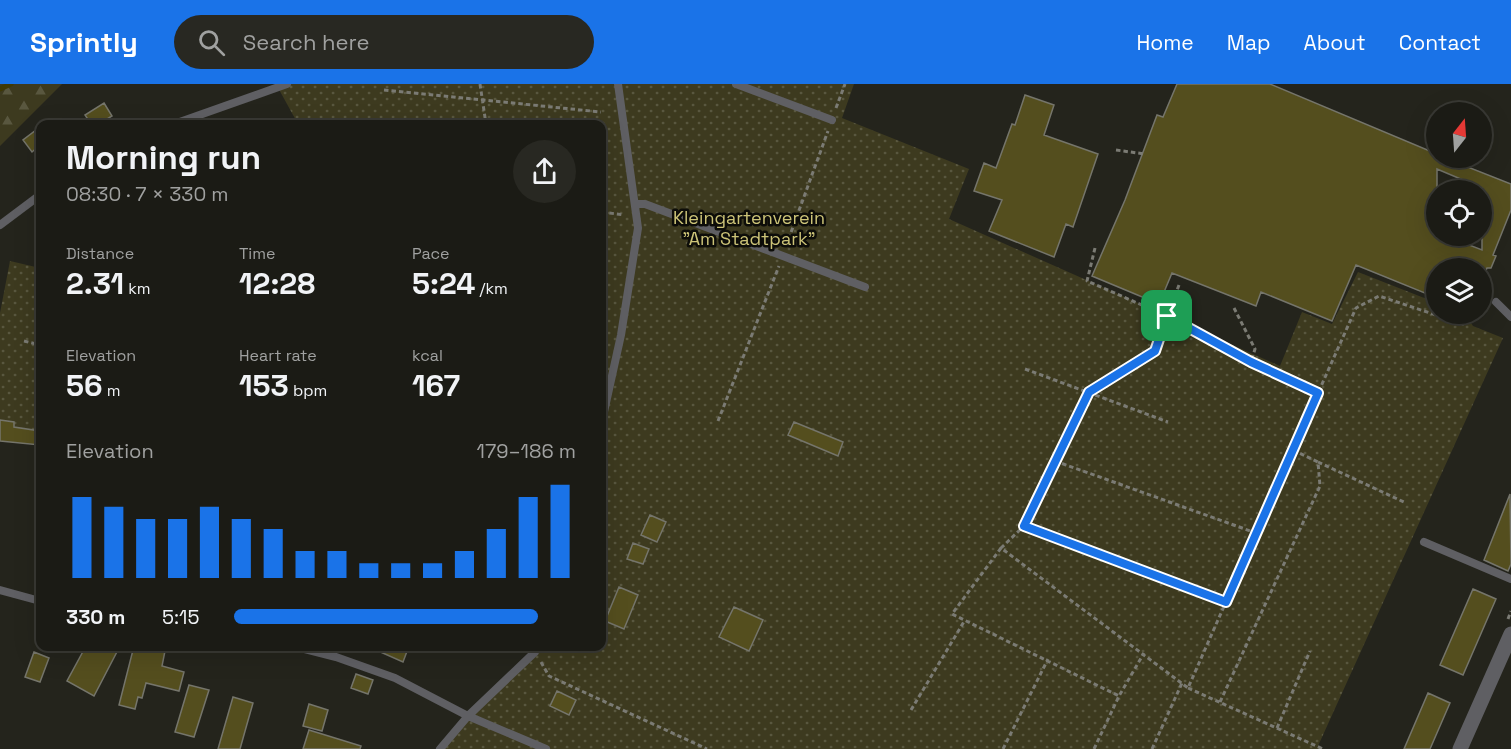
<!DOCTYPE html>
<html lang="en">
<head>
<meta charset="utf-8">
<style>
	:root { --surface:#1b1b15; --page:#282822; --text:#f1f3f6; --muted:#a0a1a0; --line:#393934; --accent:#1a73e8 }
	body { margin:0; font-family:"Space Grotesk",sans-serif; background:var(--page); color:var(--text); height:100vh; display:flex; flex-direction:column; font-size:22px; white-space:nowrap }
	* { box-sizing:border-box; margin:0 }
	p { font-size:20px; color:var(--muted) }
	.icon { flex:none; width:33px; height:33px; fill:none; stroke:currentColor; stroke-width:2; stroke-linecap:round; stroke-linejoin:round }
	.map { position:relative; flex:1; overflow:hidden }
	.panel { position:absolute; left:36px; top:36px; width:570px; height:531px; display:flex; flex-direction:column; background:var(--surface); border-radius:12px; box-shadow:0 6px 24px #0002,0 0 0 2px var(--line) }
	.panel>* { flex:none }
	.needle { width:39px; rotate:17deg }
	.tools { position:absolute; left:1426px; top:18px; display:grid; gap:12px }
	.tools a { display:grid; place-items:center; width:66px; height:66px; border-radius:50%; background:var(--surface); box-shadow:0 6px 24px #0002,0 0 0 2px var(--line); font-size:30px }
	.pin { position:absolute; display:grid; place-items:center; width:51px; height:51px; color:#fff; margin:-26px; border-radius:12px; box-shadow:0 3px 9px #0006 }
	.round { display:grid; place-items:center; flex:none; width:63px; height:63px; border-radius:32px; background:var(--page) }
	.head { display:flex; align-items:center; justify-content:space-between; height:102px; padding:0 30px }
	h1 { font-size:33px; font-weight:700; line-height:45px }
	.stats { display:grid; grid-template-columns:repeat(3,1fr); gap:9px; height:102px; padding:6px 30px }
	.stats div { display:grid; align-content:center }
	.stats b { font-size:30px; font-weight:700 }
	.stats small { font-size:16px; font-weight:400 }
	.stats p { font-size:16px }
	.chart { height:168px; padding:12px 30px }
	.chart p { display:flex; justify-content:space-between }
	.chart svg { width:100%; height:108px; margin-top:6px; stroke:var(--accent); stroke-width:6 }
	ul { padding:0 30px; list-style:none; font-size:20px }
	li { display:grid; grid-template-columns:96px 72px 1fr; align-items:center; height:45px }
	li i { height:15px; border-radius:8px; background:var(--accent) }
	header { display:flex; align-items:center; gap:36px; box-sizing:border-box; height:84px; padding:0 30px; background:var(--accent); color:#fff }
	header strong { font-size:28px }
	nav { display:flex; gap:33px; margin-inline-start:auto; font-size:21px }
	.search { width:420px; height:54px; background:var(--page); display:flex; align-items:center; gap:15px; box-sizing:border-box; padding:0 21px; border-radius:33px; color:var(--muted); font-size:22px }
	.map>svg:first-child { display:block }
	.forest { fill:url(#forest-firs) }
	.garden { fill:url(#garden-dots) }
	.lines { fill:none; stroke-linecap:round; stroke-linejoin:round }
	.stream { stroke:#3f3905; stroke-width:5 }
	.building { fill:#544e1e; stroke:#75756b; stroke-width:1.5; fill-rule:evenodd }
	.path { stroke:#7b7b74; stroke-width:3; stroke-dasharray:4.5 3; stroke-linecap:butt }
	.lane { stroke:#5f5f63; stroke-width:8 }
	.street { stroke:#5f5f63; stroke-width:15 }
	.route-casing { stroke:#fff; stroke-width:12 }
	.route { stroke:#1a73e8; stroke-width:8 }
	.labels { text-anchor:middle; dominant-baseline:central; stroke-width:5; stroke-linejoin:round; paint-order:stroke }
	.park-label { font-size:18px; fill:#cdc478; stroke:#0d0d09 }
</style>
</head>
<body>
<header>
<strong>Sprintly</strong>
<div class="search"><svg class="icon" aria-label="search" viewBox="0 0 24 24"><circle cx="10" cy="10" r="6"/><path d="M15 15l6 6"/></svg>Search here</div>
<nav><a>Home</a><a>Map</a><a>About</a><a>Contact</a></nav>
</header>
<div class="map">
<svg width="1511" height="665" viewBox="0 0 1511 665">
	<defs>
		<pattern id="forest-firs" width="22" height="20" patternUnits="userSpaceOnUse" patternTransform="scale(1.5)"><rect width="22" height="20" fill="#3d3a1f"/><path d="M5 1l3.5 6h-7zM16 11l3.5 6h-7z" fill="#59573f"/></pattern>
		<pattern id="garden-dots" width="8" height="8" patternUnits="userSpaceOnUse" patternTransform="scale(1.5)"><rect width="8" height="8" fill="#3d3a1f"/><path d="M2 2h.1M6 6h.1" fill="none" stroke="#59573f" stroke-width="1.8" stroke-linecap="round"/></pattern>
	</defs>
	<rect width="100%" height="100%" fill="#24241c"/>
	<!-- forest -->
	<path class="forest" d="M0,0H62L0,62Z"/>
	<!-- garden -->
	<path class="garden" d="M276,0H854L842,34L969,85L949,135L1280,282L1302,228L1332,240L1358,188L1437,219V230H1465L1473,242L1503,254L1318,662L1323,665H440L537,563L602,562V40H298Z
		M10,177L40,184V349L0,340V229Z"/>
	<g class="lines">
		<!-- stream -->
		<path class="stream" d="M0,5L11,0"/>
	</g>
	<!-- building -->
	<path class="building" d="M1177,0H1270L1437,70V74H1445L1511,100V126L1493,171L1496,172L1491,184H1487L1482,196V184H1437V214L1356,181L1332,237L1261,208L1256,222L1172,189L1159,220L1092,192L1125,116L1157,31L1163,33ZM1437,85L1482,104V166L1446,152H1437Z
		M1025,11L1054,21L1044,51L1098,70L1073,143L1066,140L1054,173L989,147L1002,116L974,107L984,79L996,84L1012,40L1015,41Z
		M104,19L112,32L99,40H91L85,31Z
		M40,43V61L32,68L23,56Z
		M0,336L14,338V343L40,347V361L0,357Z
		M794,338L843,358L838,372L788,351Z
		M1510,410L1511,480L1508,487L1484,476Z
		M650,431L666,438L657,458L641,451Z
		M633,459L649,465L643,480L627,475Z
		M619,503L638,511L624,545L605,537Z
		M1473,505L1496,515L1463,591L1440,581Z
		M734,523L763,536L749,567L719,553Z
		M86,562H120L94,612L67,597Z
		M134,562H166L162,582L184,588L179,607L146,599L142,614L138,613L135,625L119,621Z
		M367,562H409L403,578Z
		M34,568L49,574L40,598L25,593Z
		M356,590L373,596L368,610L351,604Z
		M189,601L209,606L194,653L175,648Z
		M557,607L576,616L569,631L550,622Z
		M1428,609L1450,619L1430,665H1404Z
		M233,613L253,619L249,633L240,665H218Z
		M309,620L328,626L322,647L303,642Z
		M309,646L361,662L360,665H303Z"/>
	<g class="lines">
		<!-- path -->
		<path class="path" d="M480,0L486,40
			M384,6L601,28
			M836,24L845,0
			M1116,66L1145,70
			M602,128L624,131
			M786,162L828,47
			M1095,164L1087,197L1167,232L1155,267L1089,308L1024,442L1001,464L1188,604L1318,309
			M1179,201L1167,232L1251,278
			M1234,224L1255,265L1251,278L1318,309L1356,224L1379,212L1463,240L1480,230
			M24,257L40,261
			M1025,285L1168,338
			M718,337L779,182
			M1055,377L1256,449
			M1318,378L1406,419
			M1024,442L1226,518
			M1001,464L952,530L1119,612
			M1508,535L1511,527
			M541,578L549,592L707,665
			M1188,604L1323,665
			M1220,618L1320,402L1318,378L1293,366
			M911,626L965,536
			M1277,644L1310,567
			M1003,665L1048,575
			M1094,665L1119,612L1144,569
			M1152,665L1182,599"/>
		<!-- lane -->
		<path class="lane" d="M736,0L832,36
			M174,40L287,0
			M635,120H645L865,203
			M0,141L40,111
			M1496,218L1511,233
			M602,337L621,251L638,144L618,0
			M1424,458L1511,495
			M0,506L40,517
			M293,562L336,573L395,594L468,632L546,665
			M440,665L468,632L535,568L537,562"/>
		<!-- street -->
		<path class="street" d="M1460,665L1511,550"/>
	</g>
	<g class="lines">
		<defs>
			<path id="route" d="M1167,232L1251,278L1318,309L1226,518L1024,442L1089,308L1155,267Z"/>
		</defs>
		<!-- route casing -->
		<use href="#route" class="route-casing"/>
		<!-- route -->
		<use href="#route" class="route"/>
	</g>
	<g class="labels">
		<!-- park labels -->
		<g class="park-label">
			<text x="749" y="133">Kleingartenverein<tspan x="749" dy="21">"Am Stadtpark"</tspan></text>
		</g>
	</g>
</svg>
<div class="tools">
<a><svg class="needle" viewBox="-14 -14 28 28"><path d="M0-13l5 13h-10z" fill="#e53935"/><path d="M0 13l5-13h-10z" fill="#a0a1a0"/></svg></a>
<a><svg class="icon" aria-label="locate" viewBox="0 0 24 24"><circle cx="12" cy="12" r="6"/><path d="M12 2v4M12 18v4M2 12h4M18 12h4"/></svg></a>
<a><svg class="icon" aria-label="layers" viewBox="0 0 24 24"><path d="M12 4l9 5-9 5-9-5zM3 14l9 5 9-5"/></svg></a>
</div>
<div class="pin" style="left:1167px;top:232px;background:#1e9e55"><svg class="icon" aria-label="arrive" viewBox="0 0 24 24"><path d="M6 21V4h12l-3 4 3 4H6"/></svg></div>
<section class="panel">
<div class="head"><div><h1>Morning run</h1><p>08:30 · 7 × 330 m</p></div><a class="round"><svg class="icon" aria-label="share" viewBox="0 0 24 24"><path d="M12 15V3M7 8l5-5 5 5M5 13v7h14v-7"/></svg></a></div>
<div class="stats">
<div><p>Distance</p><b>2.31<small> km</small></b></div>
<div><p>Time</p><b>12:28</b></div>
<div><p>Pace</p><b>5:24<small> /km</small></b></div>
</div>
<div class="stats">
<div><p>Elevation</p><b>56<small> m</small></b></div>
<div><p>Heart rate</p><b>153<small> bpm</small></b></div>
<div><p>kcal</p><b>167</b></div>
</div>
<div class="chart"><p><span>Elevation</span>179–186 m</p>
<svg viewBox="0 0 160 44" preserveAspectRatio="none"><path d="M5 44V11M15 44V15M25 44V20M35 44V20M45 44V15M55 44V20M65 44V24M75 44V33M85 44V33M95 44V38M105 44V38M115 44V38M125 44V33M135 44V24M145 44V11M155 44V6"/></svg>
</div>
<ul>
<li><b>330 m</b>5:15<i style="width:89%"></i></li>
</ul>
</section>
</div>
</body>
</html>
